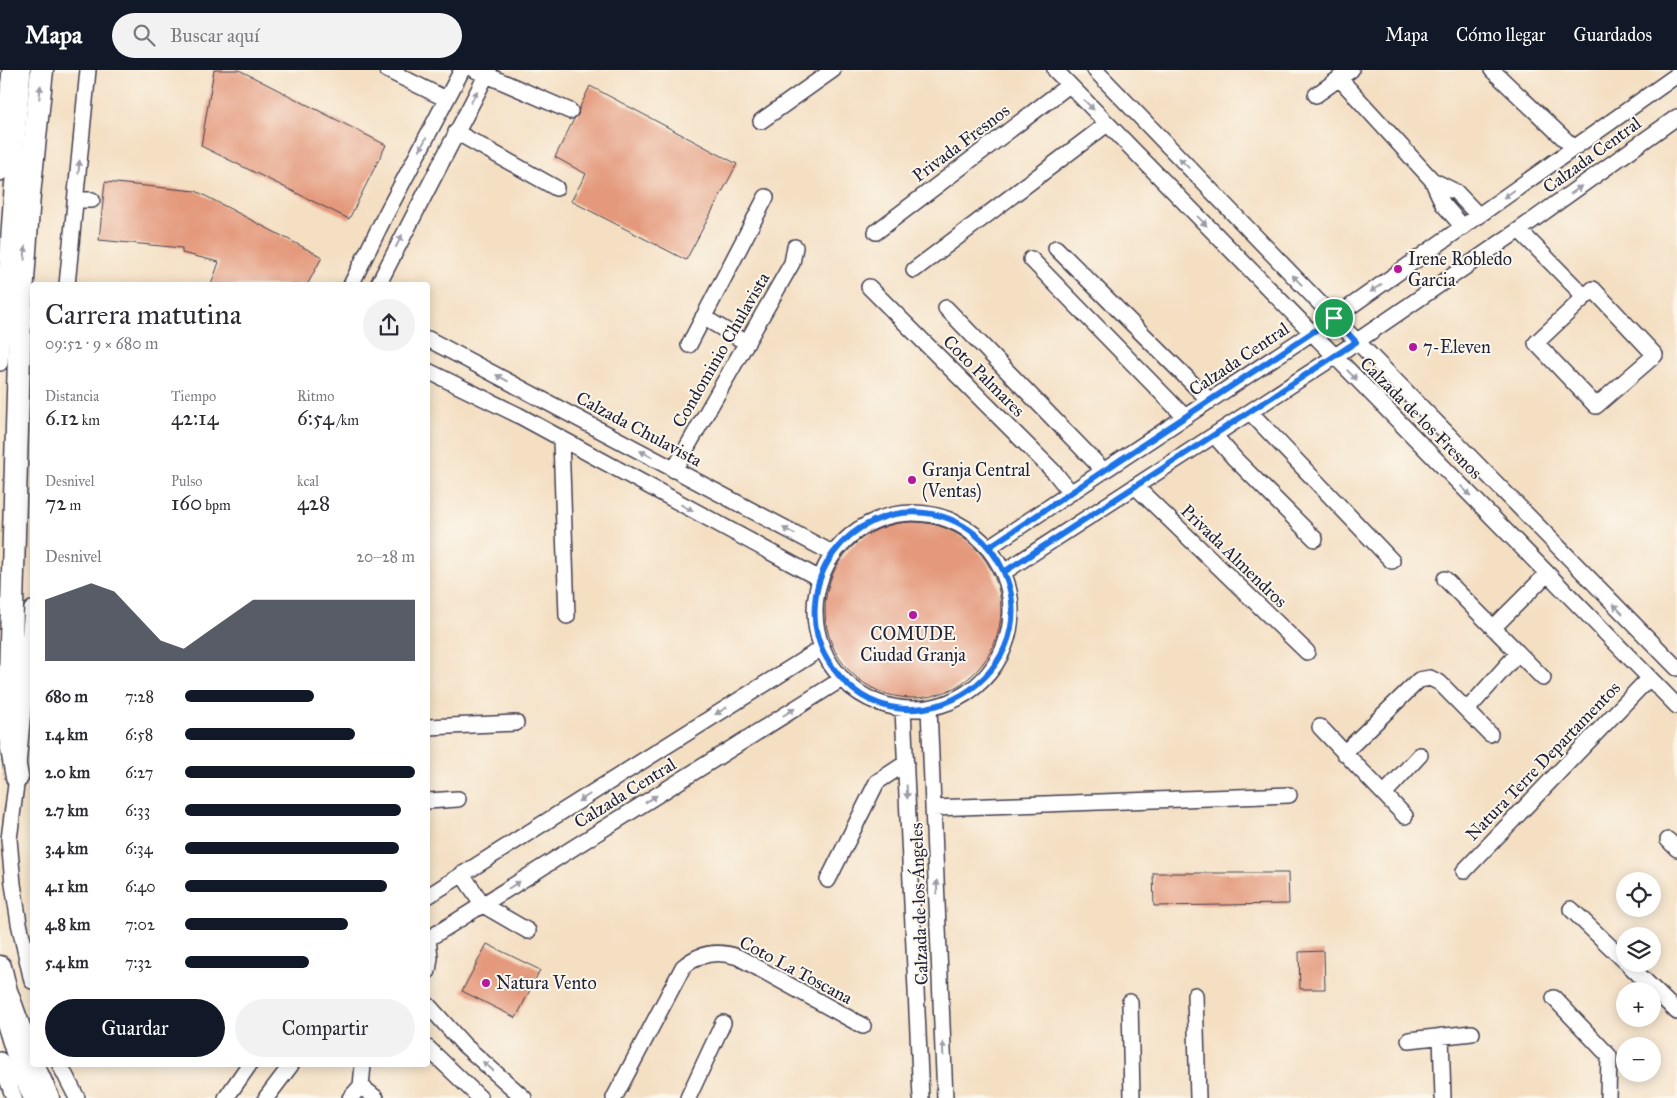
<!DOCTYPE html>
<html lang="es">
<head>
<meta charset="utf-8">
<style>
	:root { --surface:#fff; --page:#f2f2f3; --text:#2b2b33; --muted:#7c7c81; --accent:#111827 }
	body { margin:0; font-family:"IM FELL Great Primer",serif; background:var(--page); color:var(--text); height:100vh; display:flex; flex-direction:column; font-size:19px; white-space:nowrap }
	* { box-sizing:border-box; margin:0 }
	p { font-size:16px; color:var(--muted) }
	.icon { flex:none; width:28px; height:28px; fill:none; stroke:currentColor; stroke-width:2; stroke-linecap:round; stroke-linejoin:round }
	.map { position:relative; flex:1; overflow:hidden }
	.drawer { position:absolute; left:30px; top:212px; width:400px; height:785px; display:flex; flex-direction:column; background:var(--surface); border-radius:5px; box-shadow:0 2px 12px #0003 }
	.drawer>* { flex:none }
	.buttons { position:absolute; left:1616px; top:802px; display:grid; gap:10px }
	.buttons a { display:grid; place-items:center; width:45px; height:45px; border-radius:50%; background:var(--surface); box-shadow:0 2px 12px #0003; font-size:25px }
	.pin { position:absolute; display:grid; place-items:center; width:42px; height:42px; color:#fff; margin:-21px; border:2px solid #fff; border-radius:50%; box-shadow:0 1px 5px #0007 }
	.round { display:grid; place-items:center; flex:none; width:52px; height:52px; border-radius:26px; background:var(--page) }
	.headline { display:flex; align-items:center; justify-content:space-between; height:85px; padding:0 15px }
	h1 { font-size:28px; font-weight:600; line-height:38px }
	.figures { display:grid; grid-template-columns:repeat(3,1fr); gap:8px; height:85px; padding:5px 15px }
	.figures div { display:grid; align-content:center }
	.figures b { font-size:21px; font-weight:600 }
	.figures small { font-size:14px; font-weight:400 }
	.figures p { font-size:14px }
	.chart { height:140px; padding:10px 15px }
	.chart p { display:flex; justify-content:space-between }
	.chart svg { width:100%; height:90px; margin-top:5px; fill:var(--accent); opacity:.7 }
	.primary-button { display:flex; gap:10px; margin-top:auto; padding:10px 15px }
	.primary-button a { flex:1; height:58px; border-radius:30px; background:var(--accent); color:#fff; font-size:20px; font-weight:600; line-height:58px; text-align:center }
	.primary-button a+a { background:var(--page); color:var(--text) }
	ul { padding:0 15px; list-style:none; font-size:16px }
	li { display:grid; grid-template-columns:80px 60px 1fr; align-items:center; height:38px }
	li i { height:12px; border-radius:6px; background:var(--accent) }
	header { display:flex; align-items:center; gap:30px; box-sizing:border-box; height:70px; padding:0 25px; background:var(--accent); color:#fff }
	header strong { font-size:24px }
	nav { display:flex; gap:28px; margin-inline-start:auto; font-size:18px }
	.search { width:350px; height:45px; background:var(--page); display:flex; align-items:center; gap:12px; box-sizing:border-box; padding:0 18px; border-radius:28px; color:var(--muted); font-size:19px }
	.map>svg:first-child { display:block }
	.building { fill:#e4997b }
	.lines { fill:none; stroke-linecap:round; stroke-linejoin:round }
	.minor-casing { stroke:#423e4f; stroke-width:18 }
	.highway-casing { stroke:#423e4f; stroke-width:25 }
	.minor { stroke:#fff; stroke-width:15 }
	.highway { stroke:#fff; stroke-width:22 }
	.oneway { fill:#9c9ca7 }
	.route-casing { stroke:#fff; stroke-width:10 }
	.route { stroke:#1a73e8; stroke-width:6 }
	.poi-dot { fill:#b5179e; stroke:#fbf7ec; stroke-width:2 }
	.labels { text-anchor:middle; dominant-baseline:central; stroke-width:4; stroke-linejoin:round; paint-order:stroke }
	.street-label { font-size:18px; fill:#22223b; stroke:#fbf7ec }
	.poi-label { font-size:18px; fill:#22223b; stroke:#fbf7ec; text-anchor:start }
</style>
</head>
<body>
<header>
<strong>Mapa</strong>
<div class="search"><svg class="icon" aria-label="search" viewBox="0 0 24 24"><circle cx="10" cy="10" r="6"/><path d="M15 15l6 6"/></svg>Buscar aquí</div>
<nav><a>Mapa</a><a>Cómo llegar</a><a>Guardados</a></nav>
</header>
<div class="map">
<svg width="1677" height="1028" viewBox="0 0 1677 1028">
	<rect width="100%" height="100%" fill="#fbf7ec"/>
	<filter id="ink" filterUnits="userSpaceOnUse"><feTurbulence type="fractalNoise" baseFrequency=".02" numOctaves="2"/><feDisplacementMap in="SourceGraphic" scale="10" xChannelSelector="R" yChannelSelector="G"/><feConvolveMatrix kernelMatrix="1 2 1 2 8 2 1 2 1" color-interpolation-filters="sRGB"/></filter>
	<filter id="wash" filterUnits="userSpaceOnUse"><feTurbulence type="fractalNoise" baseFrequency=".0096" numOctaves="4" result="noise"/><feDisplacementMap in="SourceGraphic" scale="20" xChannelSelector="R" yChannelSelector="G"/><feGaussianBlur stdDeviation="1.12" result="paint"/><feColorMatrix in="noise" values="0 0 0 0 0 0 0 0 0 0 0 0 0 0 0 0 0 1.4 0 .05"/><feComposite in="paint" operator="in"/></filter>
	<g filter="url(#wash)">
		<rect width="100%" height="100%" fill="#f4dfc3"/>
		<g id="blocks">
			<!-- building -->
			<path class="building" d="M214,0H239L386,75L349,149L201,76Z
				M590,16L737,94L686,190L571,131L586,104L555,87L574,49L578,45L579,39Z
				M105,112L196,121L322,187L307,215H211L219,192L182,183V178L99,170Z
				M825 540a88 88 0 1 1 176 0a88 88 0 1 1-176 0Z
				M1153,803H1288L1289,834L1154,836Z
				M487,874L540,900L516,948L462,921Z
				M1324,881L1325,919H1300L1299,882Z"/>
		</g>
	</g>
	<g filter="url(#ink)">
		<use href="#blocks" fill-opacity="0" stroke="#423e4f" stroke-width="1"/>
		<g class="lines">
			<defs>
				<path id="minor" d="M387,0L446,29
					M475,0L570,41
					M1055,0L1677,636
					M1095,0L1334,248L1677,598
					M1492,0L1574,78
					M1339,8L1432,110L1443,134L1463,157
					M1316,25L1351,0
					M761,51L833,0
					M456,62L556,118
					M0,103L10,0
					M1432,110L1456,122L1479,146
					M76,130H92
					M1519,160L1585,227
					M876,162L1069,15
					M1056,178L1210,331
					M1031,189L1185,347
					M914,200L1107,54
					M67,215L88,0
					M351,215L385,146L462,0
					M378,215L489,0
					M869,217L1055,403L1071,423
					M1593,219L1655,285L1596,336L1536,273Z
					M946,238L1104,401
					M703,247L747,273
					M428,269L832,483
					M689,275L766,127
					M0,293L12,120L23,0
					M428,301L518,345L820,509
					M1250,342L1392,491
					M1215,366L1235,389L1315,469
					M561,370L567,546
					M674,400L792,193L795,177
					M1136,417L1307,582
					M815 541a98 98 0 1 1 196 0a98 98 0 1 1-196 0Z
					M989,477L1334,248L1677,5
					M1004,502L1334,287L1519,160L1677,47
					M1445,509L1543,608
					M32,539L17,707L9,769L13,814L19,853L32,911
					M1493,558L1547,504
					M929,638L945,1028
					M903,639L921,1028
					M1467,640L1518,583
					M428,657L516,653
					M1320,657L1405,746
					M1344,683L1419,610L1430,608L1440,613L1490,664
					M1384,724L1420,685
					M428,731L458,729
					M933,738L1289,725
					M1668,770L1677,779
					M1464,801L1649,608
					M462,804L483,835L528,861
					M828,810L877,712L906,693
					M428,826L822,578
					M1571,839L1625,891
					M428,868L430,888L428,901
					M428,869L842,609
					M1628,894L1677,942
					M1195,925L1198,1028
					M1554,928L1609,986L1608,1028
					M1130,932L1132,1028
					M428,935L464,975L524,1028
					M0,939L19,1000L31,1028
					M1441,966L1443,1028
					M1409,970L1472,963
					M428,978L480,1028
					M0,990L14,1028
					M60,995L77,1028
					M361,1016L376,1028
					M226,1028L249,995
					M266,1028L291,995
					M350,1028L361,1016L363,995
					M614,1028L683,897C699,883 717,880 738,887L863,956
					M688,1028L723,953"/>
				<path id="highway" d="M19,266L29,125L42,0
					M17,707L9,662V643L20,252
					M0,897L6,921L32,993
					M33,995L48,1028"/>
			</defs>
			<!-- minor casing -->
			<use href="#minor" class="minor-casing"/>
			<!-- highway casing -->
			<use href="#highway" class="highway-casing"/>
			<!-- minor -->
			<use href="#minor" class="minor"/>
			<!-- highway -->
			<use href="#highway" class="highway"/>
		</g>
		<!-- one-way arrows -->
		<defs><path id="oneway-solid" d="M-6-.8H1V-3.2L6.5 0L1 3.2V.8H-6Z" transform="scale(1.25)"/></defs>
		<g class="oneway">
			<use href="#oneway-solid" transform="translate(40 22) rotate(-84)"/>
			<use href="#oneway-solid" transform="translate(474 27) rotate(-62)"/>
			<use href="#oneway-solid" transform="translate(1089 35) rotate(46)"/>
			<use href="#oneway-solid" transform="translate(423 74) rotate(118)"/>
			<use href="#oneway-solid" transform="translate(1184 93) rotate(-134)"/>
			<use href="#oneway-solid" transform="translate(79 97) rotate(-85)"/>
			<use href="#oneway-solid" transform="translate(1576 120) rotate(-36)"/>
			<use href="#oneway-solid" transform="translate(1509 124) rotate(145)"/>
			<use href="#oneway-solid" transform="translate(1202 151) rotate(46)"/>
			<use href="#oneway-solid" transform="translate(399 171) rotate(-63)"/>
			<use href="#oneway-solid" transform="translate(25 183) rotate(-86)"/>
			<use href="#oneway-solid" transform="translate(1297 210) rotate(-134)"/>
			<use href="#oneway-solid" transform="translate(1376 218) rotate(145)"/>
			<use href="#oneway-solid" transform="translate(1352 305) rotate(45)"/>
			<use href="#oneway-solid" transform="translate(502 308) rotate(-152)"/>
			<use href="#oneway-solid" transform="translate(646 384) rotate(-152)"/>
			<use href="#oneway-solid" transform="translate(1466 421) rotate(45)"/>
			<use href="#oneway-solid" transform="translate(687 438) rotate(28)"/>
			<use href="#oneway-solid" transform="translate(789 461) rotate(-152)"/>
			<use href="#oneway-solid" transform="translate(1618 539) rotate(-134)"/>
			<use href="#oneway-solid" transform="translate(721 641) rotate(148)"/>
			<use href="#oneway-solid" transform="translate(789 642) rotate(-32)"/>
			<use href="#oneway-solid" transform="translate(907 722) rotate(87)"/>
			<use href="#oneway-solid" transform="translate(584 728) rotate(148)"/>
			<use href="#oneway-solid" transform="translate(651 729) rotate(-32)"/>
			<use href="#oneway-solid" transform="translate(514 815) rotate(-32)"/>
			<use href="#oneway-solid" transform="translate(937 817) rotate(-92)"/>
			<use href="#oneway-solid" transform="translate(943 979) rotate(-92)"/>
			<use href="#oneway-solid" transform="translate(488 996) rotate(-139)"/>
		</g>
	</g>
	<g class="lines" filter="url(#ink)">
		<defs>
			<path id="route" d="M1334,248L989,477C1074,591 906,704 831,595C819,578 813,556 815,534C820,456 913,414 975,464C988,474 997,487 1004,502L1356,272L1334,248"/>
		</defs>
		<!-- route casing -->
		<use href="#route" class="route-casing"/>
		<!-- route -->
		<use href="#route" class="route"/>
	</g>
	<!-- markers -->
	<g class="poi-dot">
		<circle cx="1398" cy="199" r="5"/>
		<circle cx="1413" cy="277" r="5"/>
		<circle cx="912" cy="410" r="5"/>
		<circle cx="913" cy="545" r="5"/>
		<circle cx="486" cy="913" r="5"/>
	</g>
	<g class="labels">
		<!-- street labels -->
		<g class="street-label">
			<text transform="translate(961 73) rotate(-37)">Privada Fresnos</text>
			<text transform="translate(1592 85) rotate(-36)">Calzada Central</text>
			<text transform="translate(721 280) rotate(-60)">Condominio Chulavista</text>
			<text transform="translate(1239 289) rotate(-34)">Calzada Central</text>
			<text transform="translate(984 306) rotate(45)">Coto Palmares</text>
			<text transform="translate(1421 348) rotate(45)">Calzada de los Fresnos</text>
			<text transform="translate(639 359) rotate(28)">Calzada Chulavista</text>
			<text transform="translate(1234 486) rotate(44)">Privada Almendros</text>
			<text transform="translate(1543 691) rotate(-46)">Natura Terre Departamentos</text>
			<text transform="translate(625 723) rotate(-32)">Calzada Central</text>
			<text transform="translate(919 834) rotate(-92)">Calzada de los Ángeles</text>
			<text transform="translate(796 900) rotate(28)">Coto La Toscana</text>
		</g>
		<!-- poi labels -->
		<g class="poi-label">
			<text x="1408" y="189">Irene Robledo<tspan x="1408" dy="21">Garcia</tspan></text>
			<text x="1423" y="277">7-Eleven</text>
			<text x="922" y="400">Granja Central<tspan x="922" dy="21">(Ventas)</tspan></text>
			<text x="913" y="564" text-anchor="middle">COMUDE<tspan x="913" dy="21">Ciudad Granja</tspan></text>
			<text x="496" y="913">Natura Vento</text>
		</g>
	</g>
</svg>
<div class="buttons">
<a><svg class="icon" aria-label="locate" viewBox="0 0 24 24"><circle cx="12" cy="12" r="6"/><path d="M12 2v4M12 18v4M2 12h4M18 12h4"/></svg></a>
<a><svg class="icon" aria-label="layers" viewBox="0 0 24 24"><path d="M12 4l9 5-9 5-9-5zM3 14l9 5 9-5"/></svg></a>
<a>+</a>
<a>−</a>
</div>
<div class="pin" style="left:1334px;top:248px;background:#1e9e55"><svg class="icon" aria-label="arrive" viewBox="0 0 24 24"><path d="M6 21V4h12l-3 4 3 4H6"/></svg></div>
<section class="drawer">
<div class="headline"><div><h1>Carrera matutina</h1><p>09:52 · 9 × 680 m</p></div><a class="round"><svg class="icon" aria-label="share" viewBox="0 0 24 24"><path d="M12 15V3M7 8l5-5 5 5M5 13v7h14v-7"/></svg></a></div>
<div class="figures">
<div><p>Distancia</p><b>6.12<small> km</small></b></div>
<div><p>Tiempo</p><b>42:14</b></div>
<div><p>Ritmo</p><b>6:54<small> /km</small></b></div>
</div>
<div class="figures">
<div><p>Desnivel</p><b>72<small> m</small></b></div>
<div><p>Pulso</p><b>160<small> bpm</small></b></div>
<div><p>kcal</p><b>428</b></div>
</div>
<div class="chart"><p><span>Desnivel</span>20–28 m</p>
<svg viewBox="0 0 160 44" preserveAspectRatio="none"><path d="M0 44V14L10 10L20 6L30 10L40 22L50 34L60 38L70 30L80 22L90 14L100 14L110 14L120 14L130 14L140 14L150 14L160 14V44z"/></svg>
</div>
<ul>
<li><b>680 m</b>7:28<i style="width:56%"></i></li>
<li><b>1.4 km</b>6:58<i style="width:74%"></i></li>
<li><b>2.0 km</b>6:27<i style="width:100%"></i></li>
<li><b>2.7 km</b>6:33<i style="width:94%"></i></li>
<li><b>3.4 km</b>6:34<i style="width:93%"></i></li>
<li><b>4.1 km</b>6:40<i style="width:88%"></i></li>
<li><b>4.8 km</b>7:02<i style="width:71%"></i></li>
<li><b>5.4 km</b>7:32<i style="width:54%"></i></li>
</ul>
<div class="primary-button"><a>Guardar</a><a>Compartir</a></div>
</section>
</div>
</body>
</html>
